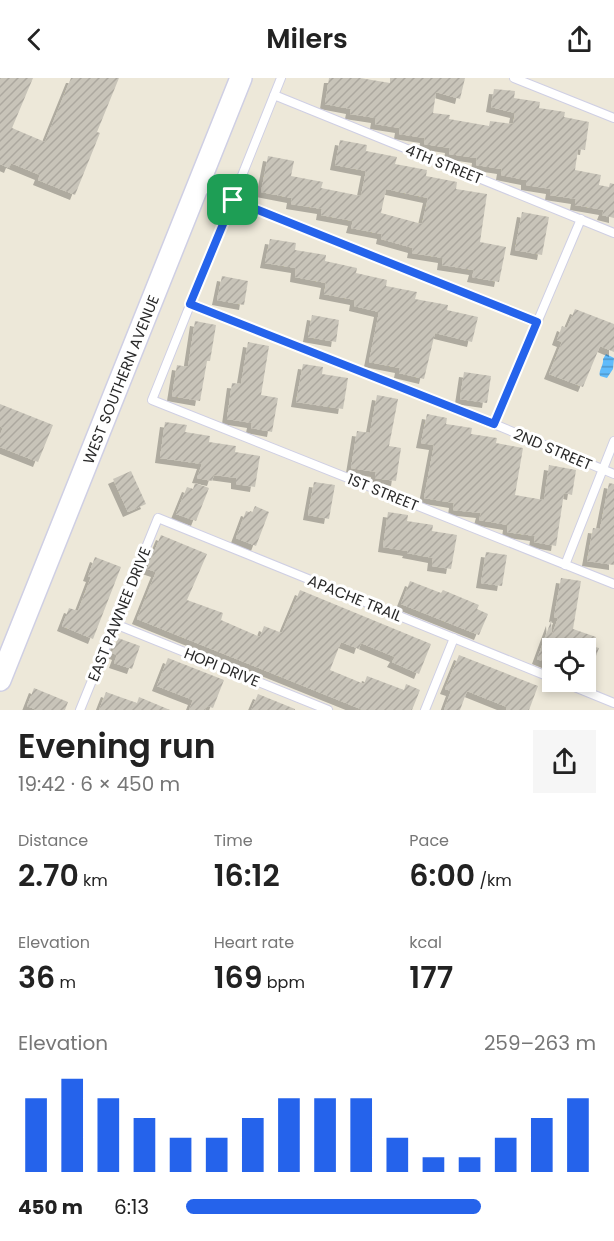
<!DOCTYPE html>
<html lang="en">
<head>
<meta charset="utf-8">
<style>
	:root { --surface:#fff; --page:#f6f6f6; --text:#222; --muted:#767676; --accent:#2563eb }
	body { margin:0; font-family:Poppins,sans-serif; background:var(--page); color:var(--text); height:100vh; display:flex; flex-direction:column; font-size:22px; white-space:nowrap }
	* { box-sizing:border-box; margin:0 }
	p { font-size:20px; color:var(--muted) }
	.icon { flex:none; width:33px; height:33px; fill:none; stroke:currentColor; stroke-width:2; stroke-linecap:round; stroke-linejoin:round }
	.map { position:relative; height:632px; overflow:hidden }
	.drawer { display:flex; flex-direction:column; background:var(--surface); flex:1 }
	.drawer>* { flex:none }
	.tools { position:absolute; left:542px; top:560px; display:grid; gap:12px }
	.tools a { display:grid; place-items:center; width:54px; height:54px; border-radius:0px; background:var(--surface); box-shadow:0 3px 9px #0003; font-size:30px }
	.pin { position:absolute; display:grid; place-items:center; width:51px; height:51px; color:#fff; margin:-26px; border-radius:12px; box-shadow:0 3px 9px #0006 }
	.round { display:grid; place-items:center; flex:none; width:63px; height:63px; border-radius:0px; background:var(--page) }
	.head { display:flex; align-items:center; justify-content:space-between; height:102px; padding:0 18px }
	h1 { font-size:33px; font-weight:600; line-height:45px }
	.stats { display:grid; grid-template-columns:repeat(3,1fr); gap:9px; height:102px; padding:6px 18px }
	.stats div { display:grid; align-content:center }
	.stats b { font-size:30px; font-weight:600 }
	.stats small { font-size:16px; font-weight:400 }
	.stats p { font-size:16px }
	.chart { height:168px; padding:12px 18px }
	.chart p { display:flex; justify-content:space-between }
	.chart svg { width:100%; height:108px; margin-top:6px; stroke:var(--accent); stroke-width:6 }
	ul { padding:0 18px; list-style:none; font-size:20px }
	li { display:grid; grid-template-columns:96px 72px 1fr; align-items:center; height:45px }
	li i { height:15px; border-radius:8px; background:var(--accent) }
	header { display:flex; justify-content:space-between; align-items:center; height:78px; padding:0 18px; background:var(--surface); font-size:27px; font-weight:600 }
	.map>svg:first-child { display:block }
	.water { fill:url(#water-rules) }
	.building { fill:url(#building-hatch); fill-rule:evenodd; filter:url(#shadow) }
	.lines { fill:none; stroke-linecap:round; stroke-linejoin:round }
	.service-casing { stroke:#cfcfe4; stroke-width:10 }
	.secondary-casing { stroke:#cfcfe4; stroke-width:24 }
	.service { stroke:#fff; stroke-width:8 }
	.secondary { stroke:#fff; stroke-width:21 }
	.route-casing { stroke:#fff; stroke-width:12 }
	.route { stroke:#2563eb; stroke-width:8 }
	.labels { text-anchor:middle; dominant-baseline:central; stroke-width:6; stroke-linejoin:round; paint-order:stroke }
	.street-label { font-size:15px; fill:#292929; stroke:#fff }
</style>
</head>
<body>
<header><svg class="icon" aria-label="back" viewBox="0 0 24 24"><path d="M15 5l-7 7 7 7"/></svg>Milers<svg class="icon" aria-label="share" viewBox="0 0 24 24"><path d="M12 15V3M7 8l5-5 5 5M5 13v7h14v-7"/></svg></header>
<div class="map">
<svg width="614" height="632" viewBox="0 0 614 632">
	<defs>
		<pattern id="water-rules" width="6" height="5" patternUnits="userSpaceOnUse" patternTransform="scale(1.5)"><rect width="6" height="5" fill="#60bbfb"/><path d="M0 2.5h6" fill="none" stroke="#4f98cb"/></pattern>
		<pattern id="building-hatch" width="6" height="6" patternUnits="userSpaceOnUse" patternTransform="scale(1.5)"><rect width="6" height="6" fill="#c8c4b9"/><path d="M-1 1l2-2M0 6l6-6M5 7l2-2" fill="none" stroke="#aca89f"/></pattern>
		<filter id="shadow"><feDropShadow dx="-5" dy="5" stdDeviation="0" flood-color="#0004"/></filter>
	</defs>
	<rect width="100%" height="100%" fill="#ede8d9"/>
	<!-- water -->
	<path class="water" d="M606,276L614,280L613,291L607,300L600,298C598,293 604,287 603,281Z"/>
	<!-- building -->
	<path class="building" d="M0,0H33L12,50L45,64L71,0H119L97,54L100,55L75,117L38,102L40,97L11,85L9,90L0,86Z
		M329,0H360L390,5V0H465L460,21L436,14L433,35L450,37L449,41L489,48L490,43L513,46L515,35L491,29L494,11L515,13L514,20L540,24L539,30L565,34L564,39L589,44L585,72L578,71L575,92L601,97L599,107L609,109L610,105L614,106V140L602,137L604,132L575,127L576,121L550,117L551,111L526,107V102L501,97L502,91L476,87L477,80L449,76L450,70L424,66L425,60L399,56L400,50L375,46L376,40L350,36L351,31L325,26Z
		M340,62L367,67L366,73L397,79L395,86L427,92L426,98L457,104L456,111L487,116L480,164L506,169L499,204L472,199L474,192L442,187L443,180L412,175L413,170L381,161L382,156L351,150L353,143L321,137L322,131L291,126L292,120L261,114L268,78L294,83L291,98L323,104L321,110L361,118L366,93L335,87ZM386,111L428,120L422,146L381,135Z
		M522,134L549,139L542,177L515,172Z
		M270,161L296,165L295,172L326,177L325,183L357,190L356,195L387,202L386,208L417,214L415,221L448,227L447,232L478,239L472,264L435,255L424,301L399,295L400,290L369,284L379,234L354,228L355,222L324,216L326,205L295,199L296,190L265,185Z
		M222,198L248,203L244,227L217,222Z
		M575,231L614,246V274L600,268L583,309L549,296L562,264L557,262L562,248L567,250Z
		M312,237L339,242L336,264L308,259Z
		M195,243L216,247L210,283H207L200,323L172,318L177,287L188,289Z
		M248,264L269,268L261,317L278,320L272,354L251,350L252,345L227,341L232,305L241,306Z
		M303,286L323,289L322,296L348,300L343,331L296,324Z
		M464,294L491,298L487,325L460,321Z
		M377,317L398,321L389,368L401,370L396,403L375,400L376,394L351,390L357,353L370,355Z
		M0,326L53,347L38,384L0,369V357L3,350L0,348Z
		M427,336L447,340L446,346L472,350L471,356L497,360L496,365L523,370L515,417L544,422L549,387L576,392L572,417L564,415L556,468L534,464L535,458L507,454L508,447L479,442L481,435L453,432L454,425L424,420L434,367L421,365Z
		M165,344L187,347L185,354L210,358L209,364L236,368L235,374L260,378L255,409L236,406V400L214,397L212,403L197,400L202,386L160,380Z
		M131,393L146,426L128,434L113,401Z
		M314,404L335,407L329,441L308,437Z
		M195,405L209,410L196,443L176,436L187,409L193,411Z
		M609,405L614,406V487L587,483L593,450L600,451Z
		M255,428L269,434L256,468L236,460L246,433L252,435Z
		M388,434L408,437L407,443L433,447L432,453L457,457L451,491L432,488L433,480L407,475L408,473L383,469Z
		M161,457L207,476L187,522L223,535L221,542L260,559L264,548L282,555L300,512L431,566L419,596L392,584L395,579L361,565L359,571L341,564L330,592L364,606L367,598L404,612L406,606L420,612L412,632H363L137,541L156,494L147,491Z
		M486,474L507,477L502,508L481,505Z
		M95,479L121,489L93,561L62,548L69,530L78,533L91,499L88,498Z
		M561,500L581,503L573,551L596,559L592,568L599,570L586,605L585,570H552V587L537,581L551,543L552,557L558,540L554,539Z
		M410,503L441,515L443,512L479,527L477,531L488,536L479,557L401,526Z
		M118,560L140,568L132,591L114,585L117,577L112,575Z
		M459,577L538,608L529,632H506L507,629L467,613L460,632H444L451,613L445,611Z
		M168,580L224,602L213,630L207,628L205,632H189L193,622L157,608Z
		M34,610L68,624L65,632H37L27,628Z
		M106,614L137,625L139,619L170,632H99Z
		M258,616L295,631V632H251Z"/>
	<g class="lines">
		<defs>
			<path id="service" d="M281,0L152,322L614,506
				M514,0L614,40
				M274,17L614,155
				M199,108L537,244
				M191,226L494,346L614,396
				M494,346L581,141
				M565,487L614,363
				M115,546L328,632
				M560,603L614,625
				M80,632L158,440L552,600
				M425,632L454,560"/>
			<g id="secondary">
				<path id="s1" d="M0,602L241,0"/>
			</g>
		</defs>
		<!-- service casing -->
		<use href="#service" class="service-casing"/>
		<!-- secondary casing -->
		<use href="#secondary" class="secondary-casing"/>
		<!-- service -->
		<use href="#service" class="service"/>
		<!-- secondary -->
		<use href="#secondary" class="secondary"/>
	</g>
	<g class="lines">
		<defs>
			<path id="route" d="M233,122L537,244L494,346L190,226Z"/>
		</defs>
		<!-- route casing -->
		<use href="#route" class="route-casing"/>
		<!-- route -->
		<use href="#route" class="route"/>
	</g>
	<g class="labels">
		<!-- street labels -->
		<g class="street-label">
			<text transform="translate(444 86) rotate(22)">4TH STREET</text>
			<text stroke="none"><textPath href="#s1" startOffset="324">WEST SOUTHERN AVENUE</textPath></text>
			<text transform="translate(553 371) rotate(23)">2ND STREET</text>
			<text transform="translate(383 414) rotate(22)">1ST STREET</text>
			<text transform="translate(355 520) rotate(22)">APACHE TRAIL</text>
			<text transform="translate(119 536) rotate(-68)">EAST PAWNEE DRIVE</text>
			<text transform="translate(222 589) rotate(22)">HOPI DRIVE</text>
		</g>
	</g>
</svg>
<div class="tools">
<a><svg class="icon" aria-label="locate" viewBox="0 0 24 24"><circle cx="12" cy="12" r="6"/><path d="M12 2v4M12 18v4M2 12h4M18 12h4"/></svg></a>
</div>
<div class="pin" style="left:233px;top:122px;background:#1e9e55"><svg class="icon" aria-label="arrive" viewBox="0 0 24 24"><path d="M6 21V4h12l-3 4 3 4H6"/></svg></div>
</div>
<section class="drawer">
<div class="head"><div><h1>Evening run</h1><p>19:42 · 6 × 450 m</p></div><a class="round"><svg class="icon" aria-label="share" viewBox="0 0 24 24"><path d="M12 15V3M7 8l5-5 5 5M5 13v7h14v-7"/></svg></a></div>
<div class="stats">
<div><p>Distance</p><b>2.70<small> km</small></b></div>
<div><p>Time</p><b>16:12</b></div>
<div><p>Pace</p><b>6:00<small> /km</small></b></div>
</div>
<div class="stats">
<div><p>Elevation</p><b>36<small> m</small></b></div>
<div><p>Heart rate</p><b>169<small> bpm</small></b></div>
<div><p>kcal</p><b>177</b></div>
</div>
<div class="chart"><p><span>Elevation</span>259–263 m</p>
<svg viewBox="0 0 160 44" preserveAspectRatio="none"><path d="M5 44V14M15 44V6M25 44V14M35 44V22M45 44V30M55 44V30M65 44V22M75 44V14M85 44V14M95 44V14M105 44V30M115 44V38M125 44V38M135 44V30M145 44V22M155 44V14"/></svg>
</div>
<ul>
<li><b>450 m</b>6:13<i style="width:72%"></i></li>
</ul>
</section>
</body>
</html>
